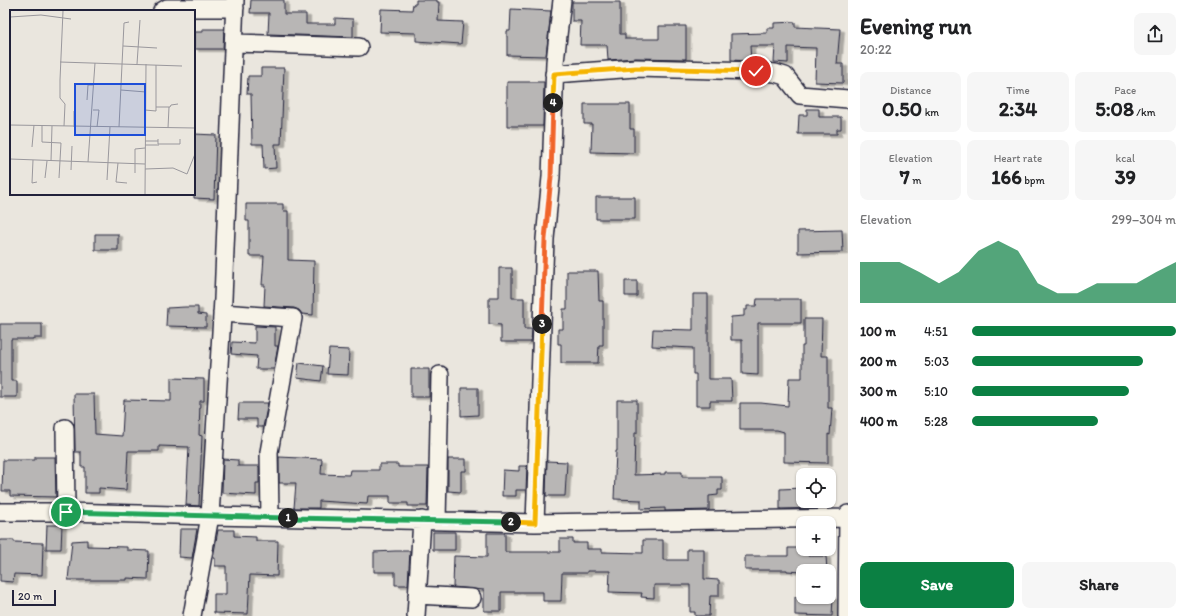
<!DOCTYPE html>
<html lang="en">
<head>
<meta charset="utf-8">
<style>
	:root { --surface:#fff; --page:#f6f6f6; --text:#202124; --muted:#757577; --accent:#0b8043 }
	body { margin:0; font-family:Itim,sans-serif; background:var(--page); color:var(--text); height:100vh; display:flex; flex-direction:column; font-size:15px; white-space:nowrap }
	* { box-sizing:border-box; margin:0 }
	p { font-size:13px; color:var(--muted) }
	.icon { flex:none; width:22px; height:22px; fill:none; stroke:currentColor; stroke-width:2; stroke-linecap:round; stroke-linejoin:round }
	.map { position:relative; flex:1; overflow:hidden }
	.details { display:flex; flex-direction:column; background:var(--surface); width:340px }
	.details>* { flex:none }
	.fabs { position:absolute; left:796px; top:468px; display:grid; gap:8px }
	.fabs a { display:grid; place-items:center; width:40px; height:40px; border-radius:8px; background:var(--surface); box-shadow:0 1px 3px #0004; font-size:20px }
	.scale { position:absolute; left:12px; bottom:10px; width:44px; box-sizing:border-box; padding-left:4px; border:2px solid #22223b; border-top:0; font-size:11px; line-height:14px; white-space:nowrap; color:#22223b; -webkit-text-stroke:3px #f7f3e8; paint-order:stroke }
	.pin { position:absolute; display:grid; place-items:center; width:34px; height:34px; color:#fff; margin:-17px; border:2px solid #fff; border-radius:50%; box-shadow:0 1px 4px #0007 }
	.km { position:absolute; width:20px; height:20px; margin:-10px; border-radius:50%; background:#222; color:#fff; font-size:11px; line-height:20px; text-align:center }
	.round { display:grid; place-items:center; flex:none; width:42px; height:42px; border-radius:8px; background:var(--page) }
	.headline { display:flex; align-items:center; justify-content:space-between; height:68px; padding:0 12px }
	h1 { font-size:22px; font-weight:700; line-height:30px }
	.stats { display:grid; grid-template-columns:repeat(3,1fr); gap:6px; height:68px; padding:4px 12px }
	.stats div { display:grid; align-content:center; border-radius:8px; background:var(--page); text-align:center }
	.stats b { font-size:20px; font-weight:700 }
	.stats small { font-size:11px; font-weight:400 }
	.stats p { font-size:11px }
	.chart { height:112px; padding:8px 12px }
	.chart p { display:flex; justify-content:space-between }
	.chart svg { width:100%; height:72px; margin-top:4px; fill:var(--accent); opacity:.7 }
	.button { display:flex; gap:8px; margin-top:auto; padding:8px 12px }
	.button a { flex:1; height:46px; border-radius:8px; background:var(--accent); color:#fff; font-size:16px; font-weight:700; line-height:46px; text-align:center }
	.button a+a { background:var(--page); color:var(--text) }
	ul { padding:0 12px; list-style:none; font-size:13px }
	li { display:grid; grid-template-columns:64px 48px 1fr; align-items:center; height:30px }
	li i { height:10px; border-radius:5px; background:var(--accent) }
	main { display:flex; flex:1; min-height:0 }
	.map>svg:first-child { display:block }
	.building { fill:#b8b6b5; stroke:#22223b; filter:url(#shadow) }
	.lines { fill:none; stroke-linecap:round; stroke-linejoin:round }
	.minor-casing { stroke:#22223b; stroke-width:20 }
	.minor { stroke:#f7f3e8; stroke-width:17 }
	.split-1-casing { stroke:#fff; stroke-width:8 }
	.split-2-casing { stroke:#fff; stroke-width:8 }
	.split-3-casing { stroke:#fff; stroke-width:8 }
	.split-4-casing { stroke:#fff; stroke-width:8 }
	.split-5-casing { stroke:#fff; stroke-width:8 }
	.split-1 { stroke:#22a559; stroke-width:5 }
	.split-2 { stroke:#22a559; stroke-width:5 }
	.split-3 { stroke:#f5b400; stroke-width:5 }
	.split-4 { stroke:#f0652b; stroke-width:5 }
	.split-5 { stroke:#f5b400; stroke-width:5 }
	.inset-road { fill:none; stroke:#9a989d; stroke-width:1 }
	.view { fill:#1d4ed8; fill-opacity:0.15; stroke:#1d4ed8; stroke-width:2 }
	.inset-edge { fill:none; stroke:#22223b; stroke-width:2 }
</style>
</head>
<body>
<main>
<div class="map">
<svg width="848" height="616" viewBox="0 0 848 616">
	<defs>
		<filter id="shadow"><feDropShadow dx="4.5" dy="2.5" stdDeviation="0" flood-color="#0004"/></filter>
	</defs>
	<rect width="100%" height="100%" fill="#eae6de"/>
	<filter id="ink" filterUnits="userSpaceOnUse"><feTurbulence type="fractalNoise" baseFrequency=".025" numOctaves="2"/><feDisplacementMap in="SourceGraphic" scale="8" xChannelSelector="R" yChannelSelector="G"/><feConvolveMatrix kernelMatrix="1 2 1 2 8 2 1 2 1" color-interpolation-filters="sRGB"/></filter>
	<g filter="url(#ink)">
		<!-- building -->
		<path class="building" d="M251,0H284V14H306V24H335V18L353,19V37L268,34L269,13H250Z
			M416,0H437V2H439L438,21L463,22L461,44L416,41V33L380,32L381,9L412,10L413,4H416Z
			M572,2H620V34H625V39H659V26H686V59L636,58L608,60L607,45H580L581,21H572Z
			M511,9L551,11L546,56L507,55V31H510Z
			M795,22V27L840,29L837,64H843V83L815,82L816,48L788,47V63L774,62L775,46H750L751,61L731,60V34L767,33V28H774V23Z
			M203,29H224L223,49H194V32H203Z
			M261,68H284L281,144H275L276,168L264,169L263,144H252L251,94H247L248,76H261Z
			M507,82H544L543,126H507Z
			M584,104H630V129H634V153L591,152L592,124H584Z
			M807,109H819V117H841V129H837V134H798L799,115H807Z
			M194,134L216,135L214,199L194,198Z
			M596,197H635V219H596Z
			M246,204H283V211H288V260L314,261L313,315L302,314L299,310L294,308L264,306L265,285H262L264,256H249V221H246Z
			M842,230L843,252L798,253V231Z
			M95,234H118V250H95Z
			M499,268H512V298H524V329H532L531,342H501V325L489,324V297H499Z
			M567,271H598L599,301H603V345H599L598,363H561V344H558V329H563V309H567Z
			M625,281H637V296H625Z
			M693,294H708V379H731L732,401H710V406H696V374H693V348L652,346L653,329L693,330Z
			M757,299H801V323H758V375L742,374V340H731V317L744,316V310H747V306H756Z
			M185,307H198V314L206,315V327L166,326L167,308Z
			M804,319H822L821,356H828V408H832L830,435L828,434V463L784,462V432L777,430H740V403H761L788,406L789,378H802V346H804Z
			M0,324H42V338H33V339H11V381H17V397H0Z
			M255,326L275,327V346H278L274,369H256L257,356L231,354L232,342L255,343Z
			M329,349L349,350L348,375L327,374Z
			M299,363L323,366L321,381L297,378Z
			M411,369H429V397H411Z
			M171,378L204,379V401H200L199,435L202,436L199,506L186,505L189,447L159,446V451H128L126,490L99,488V493H85V467H81V452H75L74,394H94L95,434L122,436L124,400L171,401Z
			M461,388H478V415L461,416Z
			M617,400H637V433H635L634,475L665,474V472H682V477H722V490H718V495L709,496V510L665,511V508L641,509V500L614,499L616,451H617Z
			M239,403H268L263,427H257V419H238Z
			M35,457H55L56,497L10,496V491H2L3,460H35Z
			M279,457L322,459L321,474L349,475L350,470H379V464H398V467H428L427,506H408V503H390V496H368L367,504L319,501V508H294L296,483H279Z
			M223,459L238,460V466H259V483H256V495L222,493Z
			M448,459H466V471H461V492L448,491Z
			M547,461L567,462L565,496H546Z
			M519,466H527L526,490H516V496H502L503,470L519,471Z
			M803,488V501H824V508L780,509V489Z
			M47,525H62L61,549H46Z
			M180,529H197L192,558L179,557Z
			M218,530H234V536L256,537V541H278L277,576L250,575L248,614L214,613V594H226V566H215V558H213Z
			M433,532H455V550H433Z
			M487,533H505V552H560V539H573V543H587V549H602V552L643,553V540H663V560H687V549H704V579L719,580V596H710L709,616H695V612H690V585H654V598L641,597L642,593L609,592L610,571H587V573H562L561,601H543V592H501V611H484V590L453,587L454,556L487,557Z
			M0,540H14V542L43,543L42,575L14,574L13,582L0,581Z
			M87,540V546L127,547V550L149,551L148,579L127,578V580H68L72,541Z
			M788,548H803V549H808V556H826L827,571L803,572L787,571V570H745V556H788Z
			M395,551H410L408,585H395V572H374V552Z
			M795,597H833L832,616L795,615Z"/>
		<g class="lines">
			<defs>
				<path id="minor" d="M162,11L167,8H235
					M234,43L359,47
					M554,74L636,68L756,71L775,73L785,76L800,95L848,99
					M222,313L293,318L269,452L270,517
					M65,428L66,512
					M0,512H66L210,516L535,523L848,518
					M437,521L440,375
					M535,523L545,239L551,177L555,62L562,0
					M417,595L472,598
					M192,616L210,516L223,299L235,0
					M416,616L422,520
					M847,616L848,514"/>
			</defs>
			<!-- minor casing -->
			<use href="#minor" class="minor-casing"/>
			<!-- minor -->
			<use href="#minor" class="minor"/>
		</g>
	</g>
	<g class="lines" filter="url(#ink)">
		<defs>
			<path id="split-1" d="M66,512L288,518"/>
			<path id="split-2" d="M288,518L511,522"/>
			<path id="split-3" d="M511,522L535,523L542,324"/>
			<path id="split-4" d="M542,324L545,239L551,177L553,103"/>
			<path id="split-5" d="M553,103L554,74L636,68L756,71"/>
		</defs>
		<!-- split-1 casing -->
		<use href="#split-1" class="split-1-casing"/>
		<!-- split-2 casing -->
		<use href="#split-2" class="split-2-casing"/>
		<!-- split-3 casing -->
		<use href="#split-3" class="split-3-casing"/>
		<!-- split-4 casing -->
		<use href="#split-4" class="split-4-casing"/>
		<!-- split-5 casing -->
		<use href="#split-5" class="split-5-casing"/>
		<!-- split-1 -->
		<use href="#split-1" class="split-1"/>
		<!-- split-2 -->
		<use href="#split-2" class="split-2"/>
		<!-- split-3 -->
		<use href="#split-3" class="split-3"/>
		<!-- split-4 -->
		<use href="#split-4" class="split-4"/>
		<!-- split-5 -->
		<use href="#split-5" class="split-5"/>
	</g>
	<!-- overview -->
	<g transform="translate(10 10)">
		<rect width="185" height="185" fill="#eae6de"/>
		<path class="inset-road" d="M53,1L50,70V88L55,94L54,116M0,7L31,5L61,9M113,36L147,38M50,52L172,56M127,54L130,10M111,80L136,82M77,90L78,75H84M146,97H160L161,95L168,94M83,100H89L87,117M135,100L146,101V55M64,101V117M0,115L185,118M32,116V132L51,133L49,168M109,117L114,13L119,12M158,118L159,97M148,129V134H170V129M135,131H148M135,135H149M22,137L24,115M0,149L135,154M23,150L22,173L27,172M41,151L42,116M78,152L85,53M108,153L106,172L117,173M135,159L163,158L177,164L185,144M61,160L62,136M125,163V139L135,138M35,168L37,151M97,170L100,117M135,184L136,54"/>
		<path class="view" d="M65,74H135V125H65Z"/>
		<rect width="185" height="185" class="inset-edge"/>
	</g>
</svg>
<div class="fabs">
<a><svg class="icon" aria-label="locate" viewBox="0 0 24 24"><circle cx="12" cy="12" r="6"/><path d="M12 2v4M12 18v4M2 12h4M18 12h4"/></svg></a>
<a>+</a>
<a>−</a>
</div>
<div class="scale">20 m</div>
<div class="pin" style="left:66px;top:512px;background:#1e9e55"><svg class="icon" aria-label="arrive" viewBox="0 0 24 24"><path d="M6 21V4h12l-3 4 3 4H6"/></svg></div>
<div class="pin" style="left:756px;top:71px;background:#d93025"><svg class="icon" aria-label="check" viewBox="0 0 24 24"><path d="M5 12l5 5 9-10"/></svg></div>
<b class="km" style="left:288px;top:518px">1</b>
<b class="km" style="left:511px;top:522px">2</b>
<b class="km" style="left:542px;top:324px">3</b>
<b class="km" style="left:553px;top:103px">4</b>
</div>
<section class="details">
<div class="headline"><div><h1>Evening run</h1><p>20:22</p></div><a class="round"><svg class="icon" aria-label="share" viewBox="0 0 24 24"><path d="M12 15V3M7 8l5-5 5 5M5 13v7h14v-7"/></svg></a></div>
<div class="stats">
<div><p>Distance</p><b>0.50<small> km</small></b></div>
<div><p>Time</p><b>2:34</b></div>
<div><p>Pace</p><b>5:08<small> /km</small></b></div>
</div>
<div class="stats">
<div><p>Elevation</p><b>7<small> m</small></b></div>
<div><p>Heart rate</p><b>166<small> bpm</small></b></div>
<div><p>kcal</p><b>39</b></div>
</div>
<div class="chart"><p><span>Elevation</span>299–304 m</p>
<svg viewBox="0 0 160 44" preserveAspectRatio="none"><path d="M0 44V19L10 19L20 19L30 25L40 32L50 25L60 12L70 6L80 12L90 32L100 38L110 38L120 32L130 32L140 32L150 25L160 19V44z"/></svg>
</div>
<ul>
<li><b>100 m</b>4:51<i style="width:100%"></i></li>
<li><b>200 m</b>5:03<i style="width:84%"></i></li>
<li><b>300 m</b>5:10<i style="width:77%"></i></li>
<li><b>400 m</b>5:28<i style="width:62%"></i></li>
</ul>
<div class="button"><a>Save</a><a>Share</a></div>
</section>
</main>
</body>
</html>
